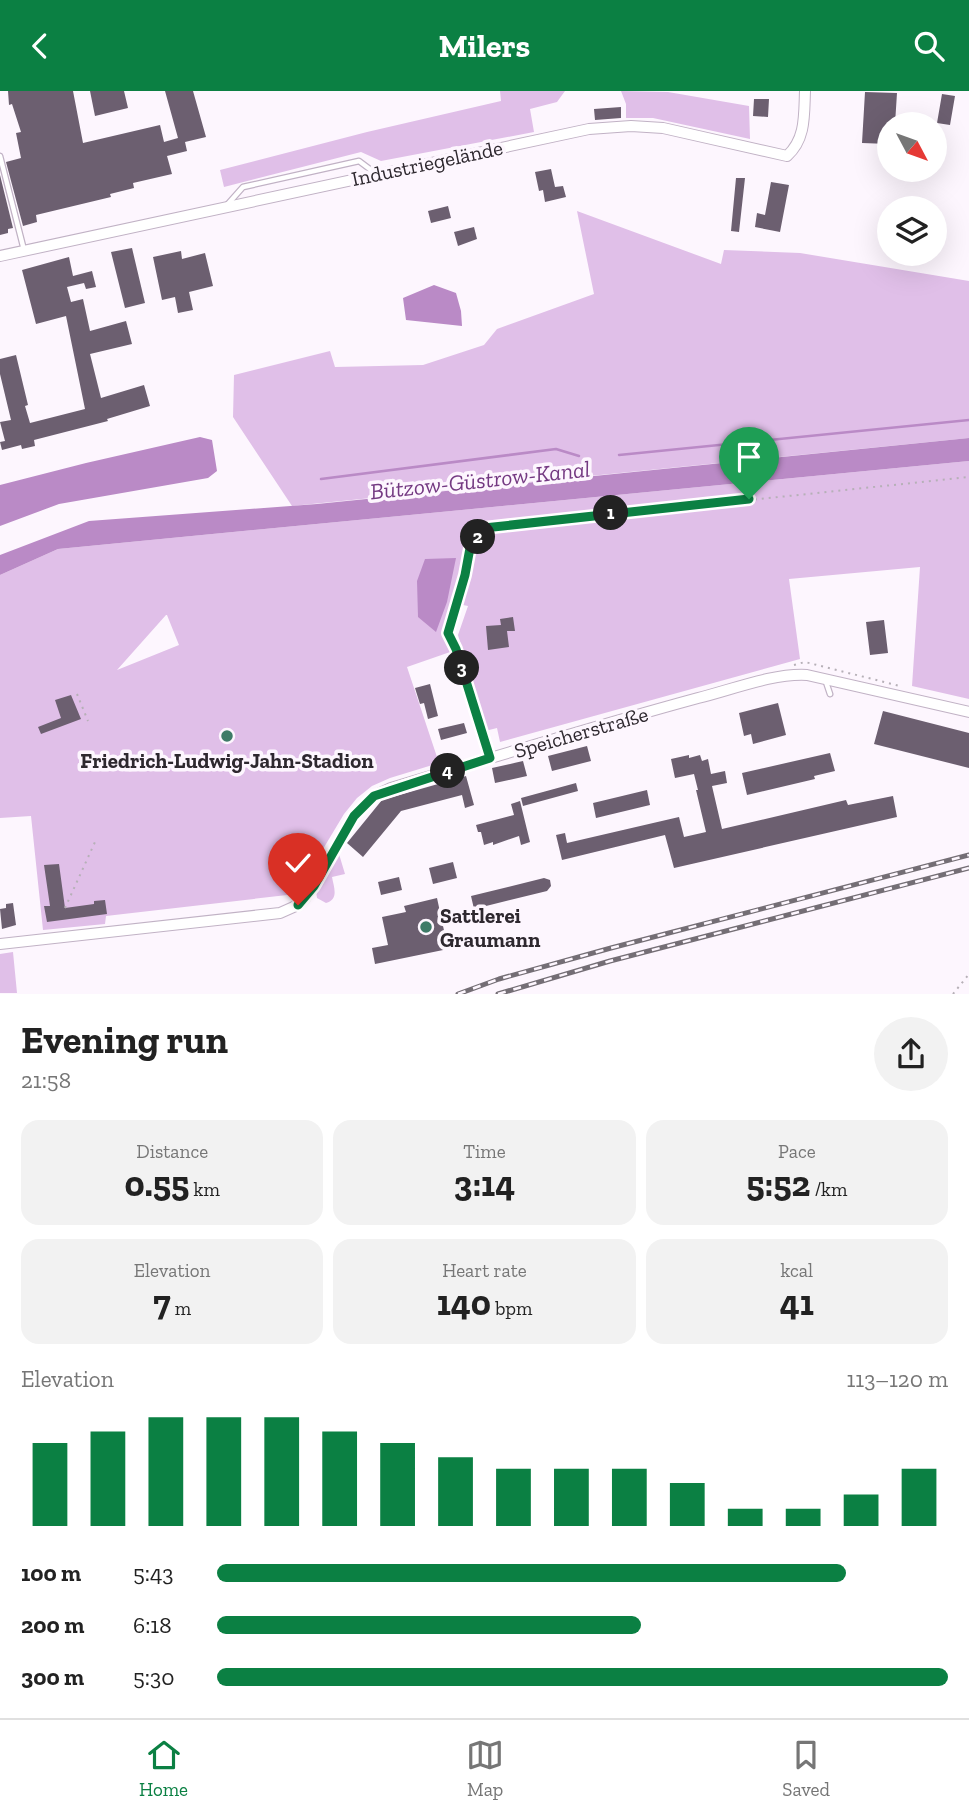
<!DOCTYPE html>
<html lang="en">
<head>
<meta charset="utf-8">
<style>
	:root { --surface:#fff; --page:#f2f2f2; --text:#222; --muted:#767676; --line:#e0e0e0; --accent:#0b8043 }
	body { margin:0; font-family:"Zilla Slab",serif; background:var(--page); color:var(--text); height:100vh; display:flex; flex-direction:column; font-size:26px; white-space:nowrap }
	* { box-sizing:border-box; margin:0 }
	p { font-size:23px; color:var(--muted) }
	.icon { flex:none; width:38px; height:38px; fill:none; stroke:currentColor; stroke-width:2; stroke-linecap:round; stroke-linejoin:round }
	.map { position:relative; height:903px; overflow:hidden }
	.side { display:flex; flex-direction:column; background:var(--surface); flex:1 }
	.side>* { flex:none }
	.needle { width:46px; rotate:131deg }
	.fabs { position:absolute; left:877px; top:21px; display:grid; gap:14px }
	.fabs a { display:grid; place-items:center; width:70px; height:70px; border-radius:50%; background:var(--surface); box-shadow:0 7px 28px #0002; font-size:35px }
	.pin { position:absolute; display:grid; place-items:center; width:60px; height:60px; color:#fff; margin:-72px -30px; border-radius:50% 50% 50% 0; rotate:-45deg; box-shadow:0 0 7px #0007 }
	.pin .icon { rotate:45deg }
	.km { position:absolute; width:35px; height:35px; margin:-18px; border-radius:50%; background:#222; color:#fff; font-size:19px; line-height:35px; text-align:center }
	.round { display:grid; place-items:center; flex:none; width:74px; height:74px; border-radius:37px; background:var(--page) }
	.overview { display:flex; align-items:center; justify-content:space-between; height:119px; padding:0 21px }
	h1 { font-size:38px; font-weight:700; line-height:52px }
	.metrics { display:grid; grid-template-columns:repeat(3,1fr); gap:10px; height:119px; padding:7px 21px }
	.metrics div { display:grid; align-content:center; border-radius:18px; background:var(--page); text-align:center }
	.metrics b { font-size:35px; font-weight:700 }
	.metrics small { font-size:19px; font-weight:400 }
	.metrics p { font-size:19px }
	.chart { height:196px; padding:14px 21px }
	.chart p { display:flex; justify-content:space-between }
	.chart svg { width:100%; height:126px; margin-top:7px; stroke:var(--accent); stroke-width:6 }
	ul { padding:0 21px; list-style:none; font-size:23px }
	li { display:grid; grid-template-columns:112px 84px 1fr; align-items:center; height:52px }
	li i { height:18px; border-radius:9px; background:var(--accent) }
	header { display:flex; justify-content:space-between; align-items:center; height:91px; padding:0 21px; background:var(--accent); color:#fff; font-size:32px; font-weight:700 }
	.dock { display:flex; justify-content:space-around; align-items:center; height:98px; border-top:2px solid var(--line); background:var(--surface); font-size:19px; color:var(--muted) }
	.dock a { display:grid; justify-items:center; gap:4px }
	.dock .on { color:var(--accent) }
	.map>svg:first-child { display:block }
	.green { fill:#e0bfe8; fill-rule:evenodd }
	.water { fill:#ba8ac6 }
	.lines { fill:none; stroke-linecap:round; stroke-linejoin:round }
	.stream { stroke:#ba8ac6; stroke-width:2.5 }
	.building { fill:#6c5f70 }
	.service-casing { stroke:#c1b2c5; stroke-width:7 }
	.minor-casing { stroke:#c1b2c5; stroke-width:12 }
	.path { stroke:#b6b0b7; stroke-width:2; stroke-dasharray:2 5; stroke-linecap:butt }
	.service { stroke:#fff; stroke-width:4.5 }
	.minor { stroke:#fff; stroke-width:10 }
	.rail-casing { stroke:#746e75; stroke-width:5 }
	.rail { stroke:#fdf6fe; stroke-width:2.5; stroke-dasharray:8; stroke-linecap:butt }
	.route-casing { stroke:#fff; stroke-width:14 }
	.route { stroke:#0b8043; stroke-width:9 }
	.poi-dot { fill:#3e7b67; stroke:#fdf6fe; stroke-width:2.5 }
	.labels { text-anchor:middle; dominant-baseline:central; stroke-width:7; stroke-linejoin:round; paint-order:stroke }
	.street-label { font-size:21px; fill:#2e282f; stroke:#fdf6fe }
	.poi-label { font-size:21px; font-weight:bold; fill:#2e282f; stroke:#fdf6fe }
	.water-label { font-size:23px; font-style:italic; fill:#743982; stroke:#fdf6fe }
</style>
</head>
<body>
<header><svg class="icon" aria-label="back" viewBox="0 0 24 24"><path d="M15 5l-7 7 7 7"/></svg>Milers<svg class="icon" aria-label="search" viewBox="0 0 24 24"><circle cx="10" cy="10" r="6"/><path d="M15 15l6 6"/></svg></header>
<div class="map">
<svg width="969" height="903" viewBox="0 0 969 903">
	<rect width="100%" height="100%" fill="#fdf6fe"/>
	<!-- green -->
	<path class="green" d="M500,0H565L557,11L530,18L534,41L381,70L361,61L224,96L220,79L367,41L501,10Z
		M621,0L668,1L749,15L750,48L653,27H626V13Z
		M577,120L721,173L724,159L800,162L969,190V347L292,415L233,326L234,284L330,260L335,276L423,274L484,254L497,238L594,203Z
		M969,370V608L912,595L920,476L789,488L800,568L500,651L497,637L485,640L458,544L468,515L453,512L443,543L453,560L407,576L439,672L390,687L372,695L357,707L344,723L296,803L106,825L105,833L43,839L31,725L0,727V484L58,458ZM167,524L179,554L117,579L166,524Z
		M339,763L345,783L332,786C334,797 339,808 326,812L317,807L316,800Z
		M13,861L17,902H0V863Z"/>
	<!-- water -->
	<path class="water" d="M434,194L456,202L461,220L462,235L406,229L403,207Z
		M200,346L212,349L217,380L208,387L59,413L0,435V394L86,372Z
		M969,347V370L58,458L0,484V464L89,430L317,413Z
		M456,467L447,511L436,541L418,526L417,490L425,468Z"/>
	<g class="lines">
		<!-- stream -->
		<path class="stream" d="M619,364L969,329
			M321,388L556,358L579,365"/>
	</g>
	<!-- building -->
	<path class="building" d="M8,0H73L83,52L160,34L164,51L178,47L165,0H193L206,46L185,51L187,60L167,65L172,83L133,92L134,97L110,103L111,106L36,124L37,131L23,135L6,71L21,67L16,42L21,41L12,13L9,14Z
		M90,0H124L128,17L95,25Z
		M865,1L897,2L895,33H889V53L862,52Z
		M942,3L955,5L950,34L937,32Z
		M754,8H769L768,26L753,25Z
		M621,16V27L595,29L594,18Z
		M551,78L555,96L563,95L566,106L545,111L543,99L539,100L535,81Z
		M0,84L13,137L8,138V142L0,144Z
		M736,87H745L739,141L731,140Z
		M771,91L789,94L780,141L755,136L757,122L765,124Z
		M448,115L451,127L431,132L428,120Z
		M474,136L477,148L458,155L454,141Z
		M132,157L145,212L125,217L111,161Z
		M181,160L182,168L205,162L213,195L189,201L193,219L178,222L175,206L162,209L153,166Z
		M69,166L73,185L92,180L96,196L86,198L84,192L67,196L71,211L83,208L90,240L126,230L132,253L90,263L101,307L144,294L150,315L107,328L108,330L34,349L35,355L22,358L21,354L2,359L0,351L5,350L0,331L11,329L0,283V268L16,264L28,314L25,315L30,332L85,318L66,225L36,233L22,179Z
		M513,526L515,540H507L509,556L488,559L486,535L501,534L500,528Z
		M884,529L888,562L870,564L866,531Z
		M430,593L438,625L428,628L424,612L420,613L415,597Z
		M71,604L81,628L41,643L38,636L61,627L55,609Z
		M778,612L786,644L753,653L751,643L744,645L739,622Z
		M883,620L969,642V677L874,653Z
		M464,632L467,642L441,649L438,638Z
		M587,655L591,670L552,680L548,665Z
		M830,662L835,680L814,685L815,688L747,704L742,682Z
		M689,664V667L700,664L702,670L708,668L711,683L725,680L727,692L712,695L722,738L846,709L848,714L893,705L897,726L674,777L665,744L562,769L556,744L565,742L567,752L679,726L684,746L706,741L696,699H698L694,683L675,687L671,668Z
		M523,670L527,685L495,692L492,677Z
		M466,685L474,714L465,717L462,704L401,720L363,766L347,752L382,709Z
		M576,692L578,700L523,715L521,707Z
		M647,699L650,714L596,727L593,712Z
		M520,710L530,751L521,754L519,745L493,754V751L484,754L481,741H478L476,734L514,724L511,713Z
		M453,771L457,787L433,793L429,777Z
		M59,773L65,817L94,813V810L105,809L107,823L47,831L44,815H50L44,774Z
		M399,786L402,799L381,804L378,791Z
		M544,787L550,789L551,795L547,800L474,818L471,805Z
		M437,807L448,858L375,873L372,857L388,854L382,826L406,821L404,815Z
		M13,812L16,834L2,838L0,818L6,817V813Z"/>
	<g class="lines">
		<defs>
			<path id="service" d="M0,65L24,159
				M227,114L243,96L359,70L375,82
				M451,530L448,542L456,558L490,666
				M826,591L830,603"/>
			<path id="minor" d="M0,165L589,38L631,35L663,37L787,65C806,48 804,24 805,0
				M0,853L280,822L298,814L306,806L354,725L374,705L391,697C493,666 595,635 698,607C731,599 773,582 807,584L969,621"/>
		</defs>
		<!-- service casing -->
		<use href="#service" class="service-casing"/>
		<!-- minor casing -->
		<use href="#minor" class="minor-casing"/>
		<!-- path -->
		<path class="path" d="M453,522L465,484L470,457L484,437L969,386
			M794,574L805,571L900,595
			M77,603L88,630
			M65,817L95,751
			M953,903L969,883"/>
		<!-- service -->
		<use href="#service" class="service"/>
		<!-- minor -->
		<use href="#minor" class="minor"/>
		<defs>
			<path id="rail" d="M458,903L499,888L611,857L969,764
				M498,903L610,870L969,777"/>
		</defs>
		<!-- rail casing -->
		<use href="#rail" class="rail-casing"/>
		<!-- rail -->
		<use href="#rail" class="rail"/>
	</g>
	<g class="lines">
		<defs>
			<path id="route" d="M298,814L314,795L354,725L374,705L490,667L456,558L448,542L465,484L470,457L484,437L749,408"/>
		</defs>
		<!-- route casing -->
		<use href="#route" class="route-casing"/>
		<!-- route -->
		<use href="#route" class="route"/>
	</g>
	<!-- markers -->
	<g class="poi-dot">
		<circle cx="227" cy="645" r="7"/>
		<circle cx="426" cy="836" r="7"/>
	</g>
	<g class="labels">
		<!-- street labels -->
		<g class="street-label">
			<text transform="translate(427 72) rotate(-12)">Industriegelände</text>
			<text transform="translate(581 641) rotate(-16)">Speicherstraße</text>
		</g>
		<!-- poi labels -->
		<g class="poi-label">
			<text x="227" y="669">Friedrich-Ludwig-Jahn-Stadion</text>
			<text x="440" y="824" text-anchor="start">Sattlerei<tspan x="440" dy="24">Graumann</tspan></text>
		</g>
		<!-- water labels -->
		<g class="water-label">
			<text transform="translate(480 389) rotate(-6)">Bützow-Güstrow-Kanal</text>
		</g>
	</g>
</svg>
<div class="fabs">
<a><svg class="needle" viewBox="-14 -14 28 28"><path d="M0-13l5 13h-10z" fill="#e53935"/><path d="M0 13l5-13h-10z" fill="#767676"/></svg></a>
<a><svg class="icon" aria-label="layers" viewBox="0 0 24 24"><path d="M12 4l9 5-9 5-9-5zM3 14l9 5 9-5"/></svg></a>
</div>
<div class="pin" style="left:749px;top:408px;background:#1e9e55"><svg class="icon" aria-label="arrive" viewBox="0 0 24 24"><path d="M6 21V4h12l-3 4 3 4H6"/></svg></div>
<div class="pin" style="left:298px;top:814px;background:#d93025"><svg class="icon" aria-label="check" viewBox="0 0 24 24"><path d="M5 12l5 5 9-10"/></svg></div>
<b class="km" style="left:611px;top:422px">1</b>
<b class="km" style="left:478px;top:446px">2</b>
<b class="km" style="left:462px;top:577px">3</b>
<b class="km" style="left:448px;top:680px">4</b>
</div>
<section class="side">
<div class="overview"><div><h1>Evening run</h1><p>21:58</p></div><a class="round"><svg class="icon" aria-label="share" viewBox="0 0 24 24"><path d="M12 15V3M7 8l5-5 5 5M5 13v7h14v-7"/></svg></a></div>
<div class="metrics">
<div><p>Distance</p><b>0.55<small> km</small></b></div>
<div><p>Time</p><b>3:14</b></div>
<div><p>Pace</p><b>5:52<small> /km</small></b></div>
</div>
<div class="metrics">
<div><p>Elevation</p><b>7<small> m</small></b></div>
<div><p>Heart rate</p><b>140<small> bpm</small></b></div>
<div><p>kcal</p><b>41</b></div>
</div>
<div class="chart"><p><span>Elevation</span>113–120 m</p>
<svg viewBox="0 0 160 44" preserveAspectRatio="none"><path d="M5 44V15M15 44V11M25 44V6M35 44V6M45 44V6M55 44V11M65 44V15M75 44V20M85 44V24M95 44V24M105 44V24M115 44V29M125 44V38M135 44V38M145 44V33M155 44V24"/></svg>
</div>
<ul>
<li><b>100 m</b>5:43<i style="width:86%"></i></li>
<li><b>200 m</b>6:18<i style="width:58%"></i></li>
<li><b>300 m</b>5:30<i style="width:100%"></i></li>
</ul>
</section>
<nav class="dock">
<a class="on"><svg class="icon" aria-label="home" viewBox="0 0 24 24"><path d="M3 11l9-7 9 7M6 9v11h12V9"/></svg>Home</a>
<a><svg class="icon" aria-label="map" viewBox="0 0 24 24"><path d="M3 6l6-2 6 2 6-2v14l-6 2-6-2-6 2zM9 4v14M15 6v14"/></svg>Map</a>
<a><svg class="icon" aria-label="saved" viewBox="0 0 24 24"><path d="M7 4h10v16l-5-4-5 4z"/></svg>Saved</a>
</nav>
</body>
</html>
